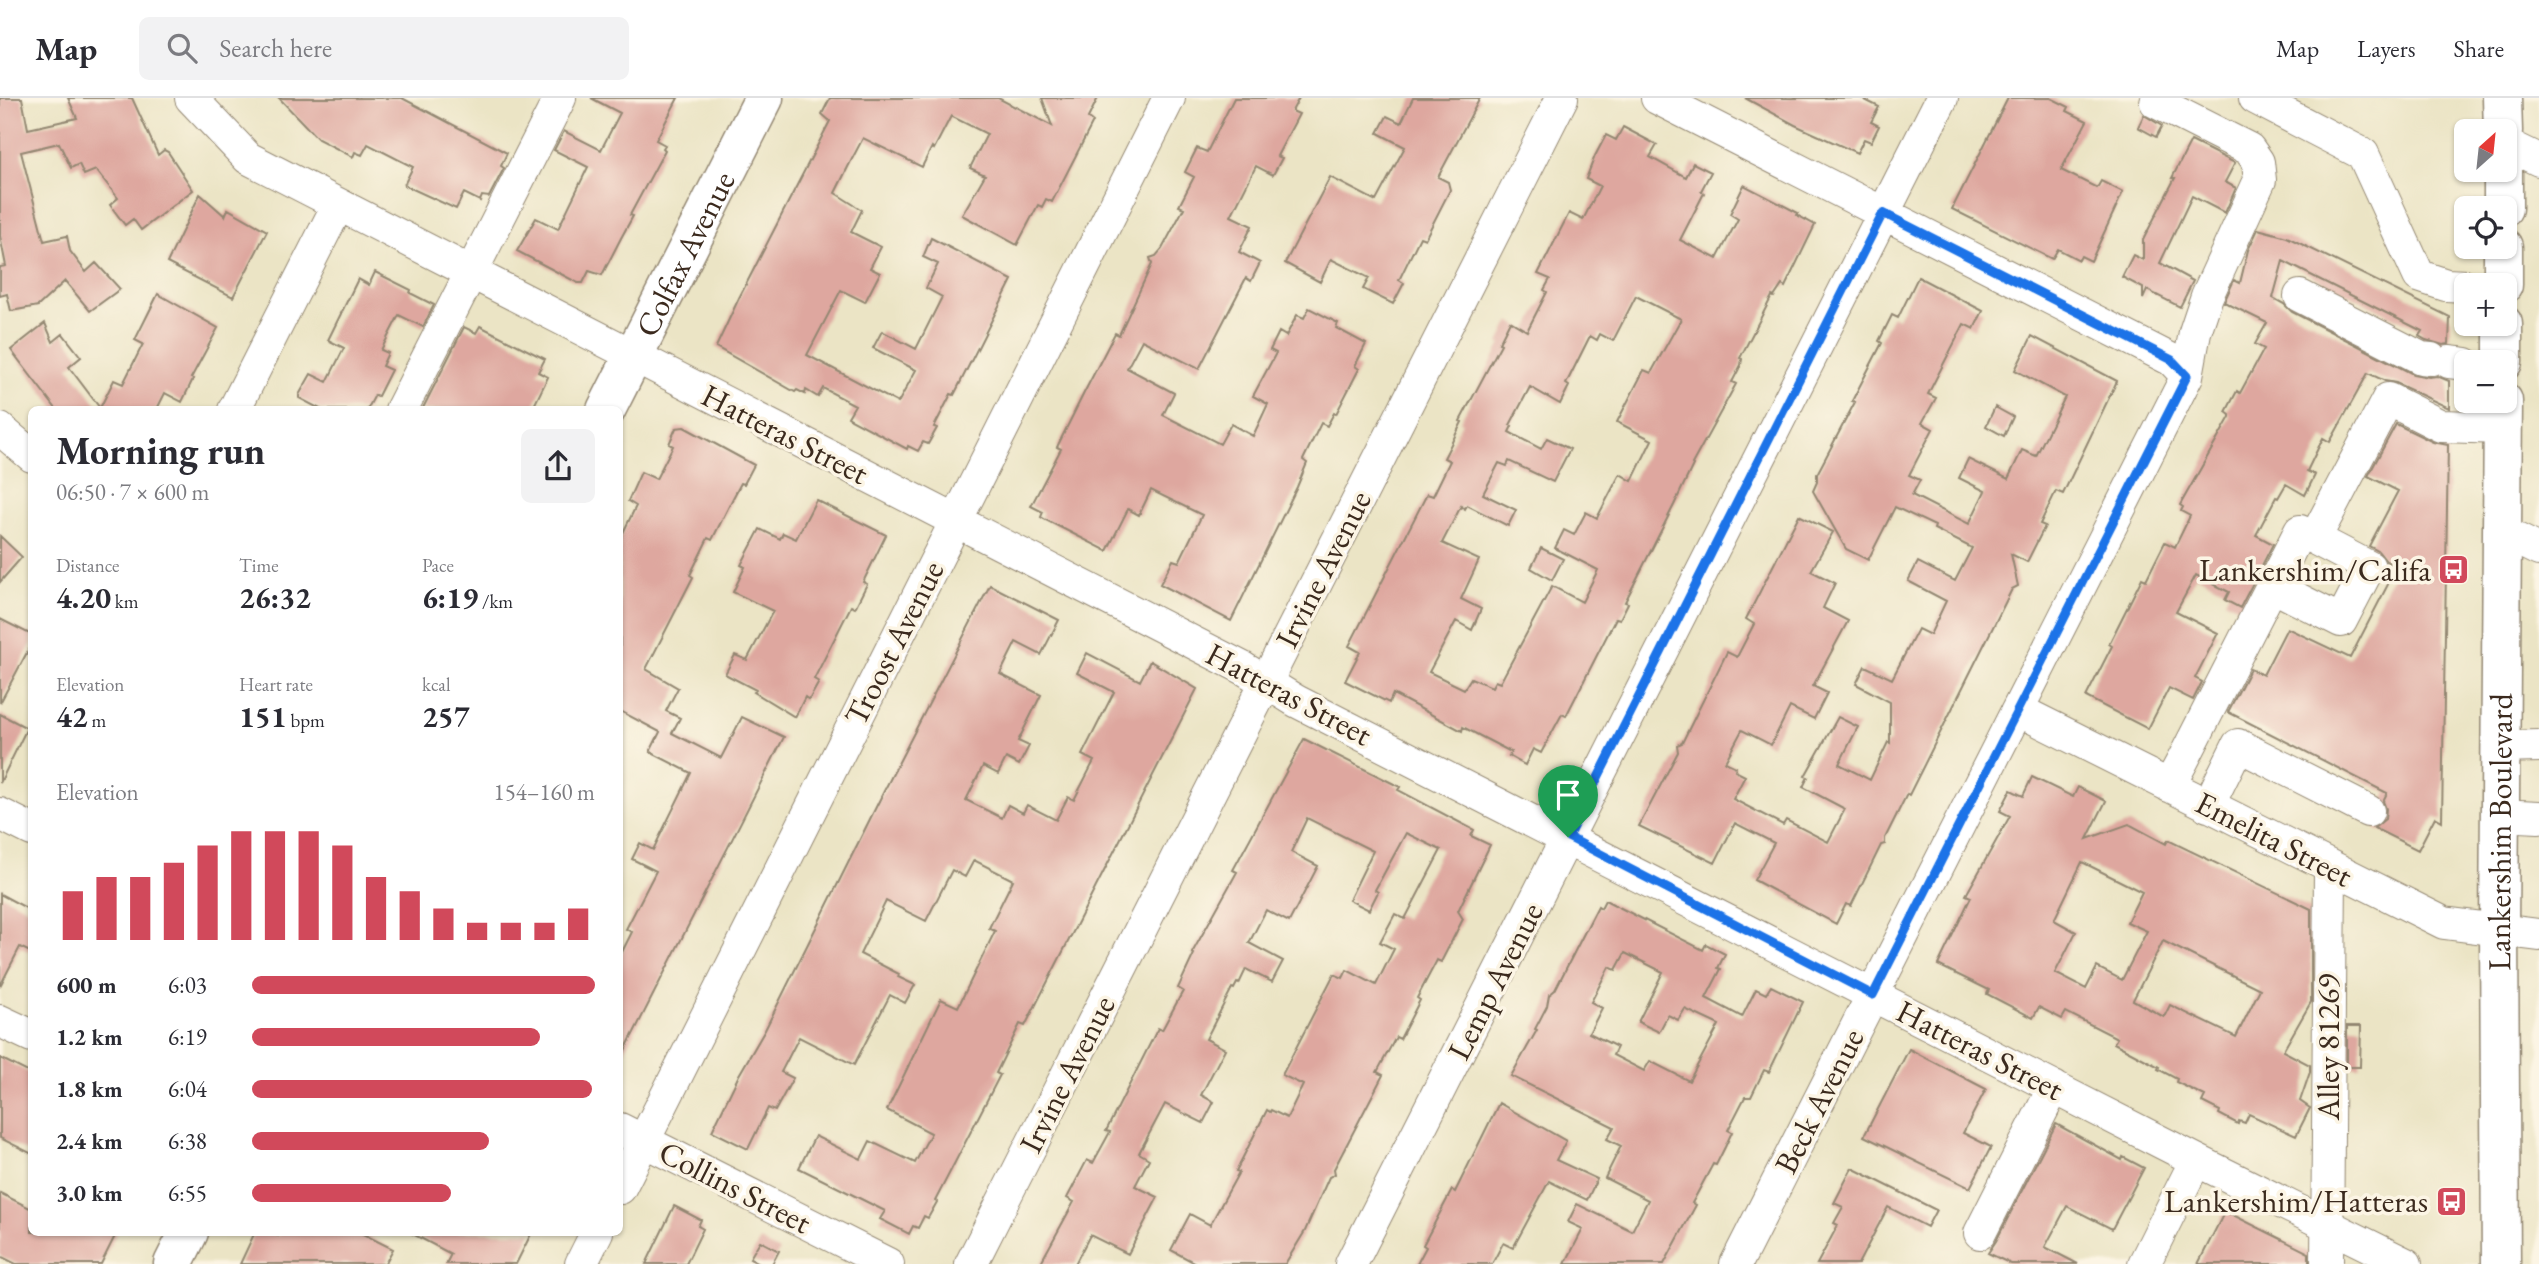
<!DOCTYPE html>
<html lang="en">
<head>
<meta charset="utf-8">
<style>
	:root { --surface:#fff; --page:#f2f2f3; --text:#2b2b33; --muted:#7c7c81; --line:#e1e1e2; --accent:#d1495b }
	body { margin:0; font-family:"EB Garamond",serif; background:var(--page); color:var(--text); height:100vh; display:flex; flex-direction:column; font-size:26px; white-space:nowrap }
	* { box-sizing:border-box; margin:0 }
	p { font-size:23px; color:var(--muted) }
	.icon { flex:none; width:38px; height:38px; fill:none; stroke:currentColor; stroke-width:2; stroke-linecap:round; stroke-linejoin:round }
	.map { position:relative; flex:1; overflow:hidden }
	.drawer { position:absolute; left:28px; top:308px; width:595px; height:830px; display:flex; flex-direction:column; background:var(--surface); border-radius:10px; box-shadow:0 2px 5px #0004 }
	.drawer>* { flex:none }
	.needle { width:46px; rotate:27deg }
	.buttons { position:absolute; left:2454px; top:21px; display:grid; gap:14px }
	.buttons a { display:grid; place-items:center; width:63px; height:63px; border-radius:10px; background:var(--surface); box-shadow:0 2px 5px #0004; font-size:35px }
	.pin { position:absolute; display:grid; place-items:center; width:60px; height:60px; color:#fff; margin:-72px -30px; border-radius:50% 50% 50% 0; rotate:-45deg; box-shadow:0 0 7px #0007 }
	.pin .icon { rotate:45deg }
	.round { display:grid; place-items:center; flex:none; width:74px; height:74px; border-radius:10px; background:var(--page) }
	.overview { display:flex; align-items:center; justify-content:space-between; height:119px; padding:0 28px }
	h1 { font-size:38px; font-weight:700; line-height:52px }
	.stats { display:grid; grid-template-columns:repeat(3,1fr); gap:10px; height:119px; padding:7px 28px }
	.stats div { display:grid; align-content:center }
	.stats b { font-size:30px; font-weight:700 }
	.stats small { font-size:19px; font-weight:400 }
	.stats p { font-size:19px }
	.chart { height:196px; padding:14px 28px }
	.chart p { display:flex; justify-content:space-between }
	.chart svg { width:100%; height:126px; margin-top:7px; stroke:var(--accent); stroke-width:6 }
	ul { padding:0 28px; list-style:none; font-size:23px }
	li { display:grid; grid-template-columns:112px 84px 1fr; align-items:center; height:52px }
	li i { height:18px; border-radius:9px; background:var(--accent) }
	header { display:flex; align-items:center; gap:42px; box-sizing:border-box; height:98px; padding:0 35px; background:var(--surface); border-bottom:2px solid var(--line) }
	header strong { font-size:33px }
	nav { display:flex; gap:38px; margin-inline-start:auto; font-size:24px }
	.search { width:490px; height:63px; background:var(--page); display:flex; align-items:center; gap:18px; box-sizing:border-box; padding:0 24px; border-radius:10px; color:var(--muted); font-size:26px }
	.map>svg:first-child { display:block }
	.building { fill:#dea79f; fill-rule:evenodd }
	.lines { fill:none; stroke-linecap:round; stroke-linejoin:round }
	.minor-casing { stroke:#938772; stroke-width:34 }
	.major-casing { stroke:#938772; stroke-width:41 }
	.minor { stroke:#fff; stroke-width:32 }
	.major { stroke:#fff; stroke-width:38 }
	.route-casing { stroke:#fff; stroke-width:14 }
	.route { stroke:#1a73e8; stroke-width:9 }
	.labels { text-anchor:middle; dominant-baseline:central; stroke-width:7; stroke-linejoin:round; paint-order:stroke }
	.street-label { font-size:32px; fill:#3b2a1e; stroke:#fcf5e5 }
	.poi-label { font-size:32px; fill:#3b2a1e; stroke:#fcf5e5; text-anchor:end }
</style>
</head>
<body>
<header>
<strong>Map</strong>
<div class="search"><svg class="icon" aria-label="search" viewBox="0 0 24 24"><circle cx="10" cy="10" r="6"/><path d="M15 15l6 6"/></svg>Search here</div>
<nav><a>Map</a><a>Layers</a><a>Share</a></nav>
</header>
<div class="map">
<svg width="2539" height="1166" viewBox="0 0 2539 1166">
	<rect width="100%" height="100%" fill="#fcf5e5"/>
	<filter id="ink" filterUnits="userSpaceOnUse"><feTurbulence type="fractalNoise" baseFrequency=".0143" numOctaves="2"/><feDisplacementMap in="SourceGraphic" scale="14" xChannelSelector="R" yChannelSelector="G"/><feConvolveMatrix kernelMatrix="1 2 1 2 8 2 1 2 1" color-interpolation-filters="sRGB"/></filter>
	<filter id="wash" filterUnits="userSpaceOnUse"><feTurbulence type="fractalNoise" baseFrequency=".00686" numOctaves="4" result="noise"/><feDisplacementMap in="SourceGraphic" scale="28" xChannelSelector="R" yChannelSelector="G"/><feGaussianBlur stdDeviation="1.57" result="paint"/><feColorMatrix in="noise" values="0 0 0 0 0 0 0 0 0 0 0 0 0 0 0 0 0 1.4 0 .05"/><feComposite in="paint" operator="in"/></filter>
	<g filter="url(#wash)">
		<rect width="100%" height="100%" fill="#ebe4c5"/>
		<g id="blocks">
			<!-- building -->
			<path class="building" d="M0,0H22L28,31L77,20L68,0H132L158,57L164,52L168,54L193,92L141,132L133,121L125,127L110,107L118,100L96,72L84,77L79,66L71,70L59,45L21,54L44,143L67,138L70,153L86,174L96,165L120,191L90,213L65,183L38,208L11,213L7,196L0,198V169L6,168L0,138Z
				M279,0H402L507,55L501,68L504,70L489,99L482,98L480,103L464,95L456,111L404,87L413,69L368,46L362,57L355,54L353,59L318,41Z
				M591,0H678L656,42L665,47L663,50L665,52L630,117L633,118L621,140L602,177L589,173L583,185H578L517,153L536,120L558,131L588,69L554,52L564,33L601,52L620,15Z
				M830,0H998L1052,28L1042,0H1098L1088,20L1093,24L1052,104L1046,101L1042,109L1038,107L1017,147L962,117L985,77L970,70L987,36L951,18L934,51L932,49L922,69L863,40L852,61L835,95L862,112L851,134L881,149L870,170L880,175L865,204L841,192L807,257L898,305L916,272L873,250L882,233L916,251L942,199L926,190L938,166L923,159L931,140L1012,182L954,297L951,296L934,329L937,330L928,346L923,344L918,353L908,348L907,351L851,321L848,319L855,307L823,290L818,299L806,292L805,296L797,292L795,294L716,249L739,200L830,23L822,16Z
				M1234,0H1299L1292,13L1299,16L1277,58L1282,60L1273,77L1256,68L1231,118L1252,128L1239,154L1260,165L1251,183L1246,180L1199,271L1142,242L1127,270L1174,295L1163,317L1220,346L1231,326L1253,338L1268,306L1253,298L1276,255L1270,252L1279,234L1286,238L1297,217L1304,220L1309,210L1338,225L1336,230L1366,246L1355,268L1359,271L1336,316L1334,315L1327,328L1321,325L1303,362L1307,365L1297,389L1231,523L1160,486L1173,462L1179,464L1202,417L1151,392L1139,417L1128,411L1107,453L1046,422L1041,419L1043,414L1031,408L1061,351L1057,349L1084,295L1115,235L1119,237L1152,166L1150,160L1156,158L1162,151L1184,110L1179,108L1194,79L1185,74L1197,50L1207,54Z
				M1413,0H1480L1438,79L1448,84L1450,92L1425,141L1420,139L1399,182L1404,185L1393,206L1363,191L1369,180L1331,161L1320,184L1285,165L1330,79L1376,103L1405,49L1378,35L1387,18L1401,25Z
				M1745,0H1861L1879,9L1871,24L1879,28L1871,44L1864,41L1857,55L1795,27Z
				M2008,0H2051L2069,9L2067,13L2087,23L2061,72L2097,90L2101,83L2123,94L2091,163L2081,158L2079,162L2058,151L2052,161L1952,111Z
				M2144,17L2162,28L2156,39L2138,29Z
				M1623,29L1657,47L1650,59L1686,79L1693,65L1711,74L1701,93L1704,95L1680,142L1717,161L1738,121L1730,116L1744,87L1798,115L1797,117L1815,127L1785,189L1782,187L1774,199L1772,198L1740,260L1742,261L1741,267L1732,284L1736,286L1692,366L1693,367L1674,407L1625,504L1628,505L1620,521L1616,520L1566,618L1562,616L1541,655L1533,651L1525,667L1509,658L1511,654L1463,629L1462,633L1393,596L1389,605L1345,583L1360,554L1349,548L1427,396L1433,398L1450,363L1444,360L1462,324L1460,323L1501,246L1499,245L1510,223L1527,233L1547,194L1544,192L1550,181L1538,176L1569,115L1583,122L1600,88L1586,81L1595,58L1606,37L1616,42ZM1636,198L1681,221L1651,275L1644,272L1617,324L1652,342L1632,383L1620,376L1597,420L1586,414L1574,437L1564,432L1555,450L1598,472L1582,504L1552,488L1500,585L1495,583L1492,589L1471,580L1464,591L1429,574L1456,523L1472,532L1481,511L1461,501L1479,462L1442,445L1461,408L1465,411L1467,407L1508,428L1516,412L1483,396L1499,365L1507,368L1509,363L1553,384L1570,351L1547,340L1541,351L1509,334L1512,328L1510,327L1530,289L1560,306L1569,288L1566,286L1590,238L1597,242L1600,236L1613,243Z
				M2191,43L2235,65L2225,84L2236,90L2225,115L2192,98L2160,165L2193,183L2180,209L2147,192L2143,201V190L2122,179L2133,157L2143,162V142L2175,80H2172Z
				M200,96L225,118L228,111L267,133L233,199L167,165Z
				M2258,131L2287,139L2450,219L2449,246L2443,247L2426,242L2419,238L2422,233L2283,163L2273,200L2284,206L2292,214L2413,276L2429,279L2437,278L2449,283V310L2396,285L2385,283L2368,275L2330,344L2323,340L2307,373L2315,377L2305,397L2286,386L2278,400L2276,399L2256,437L2273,446L2240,510L2225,502L2229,494L2196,477L2176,514L2218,535L2195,580L2202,584L2193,602L2169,590L2148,631L2086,599L2112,548L2109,546L2142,480L2146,482L2165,444L2175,449L2190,418L2181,413L2183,409L2180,407L2230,319V317L2226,314L2237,293L2240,295L2264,251L2255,246L2267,225L2224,204L2234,182L2240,185L2248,152Z
				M375,174L411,192L410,195L434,207L423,229L399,217L381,252L388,255L382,268L391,272L378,298L375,297L367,312H322L299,300V297L311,276L327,284L344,250L328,242L358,181L369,187Z
				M1918,179L1983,213L1974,231L1964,226L1928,296L1936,300L1922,325L1933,331L1909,377L1920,382L1912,397L1969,426L1985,393L1959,380L1968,361L2008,381L2022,352L2036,358L2065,299L2015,272L2032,238L2117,283L2063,396L2056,393L2040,426L2045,428L2027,464L2011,456L2018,488L2012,491L1909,697L1907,696L1885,740V746L1881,747L1851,808L1846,806L1836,826L1754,782L1774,745L1735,725L1715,765L1639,728L1678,654L1677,647L1682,645L1727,554L1737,559L1754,526L1746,521L1799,417L1833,434L1811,473L1835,485L1823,510L1848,523L1813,588L1827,595L1814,621L1790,609L1771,647L1742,632L1725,664L1736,669L1735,673L1745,678L1733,701L1783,727L1786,722L1828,744L1845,711L1803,689L1808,679L1805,678L1838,619L1858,629L1839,666L1870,682L1888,644L1890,645V604L1856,586L1865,568L1892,581L1918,531L1930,537L1946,503L1908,483L1918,464L1955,483L1972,450L1934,431L1935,428L1895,409L1868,462L1846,451L1813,393L1817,384V376L1855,304L1852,303L1882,245L1879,243L1892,217L1898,220Z
				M158,196L218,230L191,280L193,281L182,304L165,295L158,309L154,312H57L11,252L45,225L53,244L63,236L81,259L69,269L100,310L114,282L123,286L143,246L135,242Z
				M480,228L545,261L538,274L548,279L532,312H422L464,229L476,235Z
				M1995,309L2013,319L2004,338L1986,328Z
				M2396,326L2433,344L2448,347L2442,723L2435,719L2418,752L2374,730L2385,721L2386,711L2383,703L2387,695L2228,614L2250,571L2263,577L2287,530L2350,560L2397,469L2386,463L2378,453L2369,448L2398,393L2368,378Z
				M684,329L754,367L744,386L741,385L733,400L712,442L708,440L690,477L693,479L646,571L678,590L666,613L680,620L672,635L721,660L742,619L784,639L620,962V858L632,834L626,831L656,773L632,761L640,745L653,752L691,675L650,654L660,634L620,613V441L636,408L628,403L641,374L656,381L673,348L669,346L676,330Z
				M816,402L886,437L863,484L867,486L855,510L851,508L814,581L819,584L809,602L805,599L795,619L754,594L756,592L725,576L735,557L747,562L773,513L733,494L745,469L741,467L760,431L780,441L783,435L796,441Z
				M0,438L22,459L0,484Z
				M1541,450L1563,461L1552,482L1531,470Z
				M990,487L1059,522L1041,557L1016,544L1000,576L1041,597L1018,643L1029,648L1019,667L1006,660L998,676L983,668L966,702L1002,720L1008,707L1023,715L1027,707L1056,722L1068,699L1074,702L1094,663L1082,657L1114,594L1077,575L1087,555L1140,583L1150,563L1197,591L1025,928L1020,926L996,975L1000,977L935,1103L937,1104L928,1120L924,1118L918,1130L913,1128L909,1136L880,1121L885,1113L799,1070L815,1038L861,1061L870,1043L915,1065L931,1035L887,1012L941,901L958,909L995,833L989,830L1013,782L974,762L965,779L952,772L926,823L886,803L860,856L899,876L898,879L915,887L905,905L890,897L854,967L799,939L781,974L793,980L775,1013L768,1010L748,1051L712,1033L739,977L765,932L882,697Z
				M0,521L32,537V545L0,605Z
				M0,616L27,630L0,685Z
				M1304,641L1400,689L1398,692L1474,732L1471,738L1490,747L1458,813L1463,821L1441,864L1437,862L1417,900L1420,902L1400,941L1396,939L1377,974L1383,977L1334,1071L1335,1076L1329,1079L1305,1133L1285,1166H1197L1171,1152L1190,1116L1210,1127L1239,1074L1236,1073L1267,1012L1270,1014L1271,1012L1287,1020L1303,987L1282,977L1334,876L1343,880L1347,872L1376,887L1394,851L1380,844L1395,816L1405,821L1441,752L1406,735L1375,792L1378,794L1369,812L1349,802L1373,753L1307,720L1291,754L1318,768L1289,824L1266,812L1249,845L1283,863L1272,884L1246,871L1239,886L1237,885L1234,891L1232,890L1206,941L1225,951L1201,997L1214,1004L1203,1025L1165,1006L1139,1055L1149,1061L1135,1088L1158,1099L1128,1156L1090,1137L1075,1166H1040L1074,1104L1067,1100L1087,1062L1093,1065L1110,1034L1106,1033L1156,934L1158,930L1162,932L1183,893L1178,890L1194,856L1192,855L1237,774L1233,772Z
				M2032,679L2073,699L2078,689L2106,703L2087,741L2129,726L2166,746L2168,742L2311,811V904L2283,953L2310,967V974L2300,1003L2310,1010L2296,1038L2249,1016L2245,1025L2239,1023L2238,1026L2219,1016L2220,1013L2202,1004L2205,998L2176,984L2177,981L2158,971L2159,969L2114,945L2117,940L2066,914L2062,921L2039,909L2033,920L1987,896L1989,892L1938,867L1971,799L1966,797L2010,718L2000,713L2011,692L2023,698ZM2082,764L2142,794L2127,824L2147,833L2122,882L2097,869L2086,891L2055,875L2076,834L2054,822ZM2163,843L2260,891L2236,939L2170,907L2164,919L2133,902Z
				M0,796L32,813V855L20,849L0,888Z
				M1605,802L1703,852L1706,846L1725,856L1718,870L1721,871L1706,900L1742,919L1756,891L1766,896L1771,888L1803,904L1769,974L1764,972L1751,999H1745L1728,1032L1732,1034L1725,1049L1716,1067L1713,1066L1692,1105L1696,1107L1664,1166H1565L1583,1131L1568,1124L1577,1106L1632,1133L1648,1102L1605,1080L1621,1048L1607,1041L1614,1029L1511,978L1537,932L1535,931L1547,908L1549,897L1555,892L1598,808L1601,810ZM1625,855L1663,874L1638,924L1659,934L1668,917L1678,922L1685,911L1719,927L1689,983L1650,963L1644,973L1613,957L1617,949L1589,935L1602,910L1591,904L1609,869L1616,872Z
				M2347,928H2361L2360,969H2347Z
				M1909,951L1986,991L1963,1035L1991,1049L1970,1090L1864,1038Z
				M0,960L32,976V1056L0,1040Z
				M1499,1005L1566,1043L1556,1062L1597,1081L1587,1102L1549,1083L1513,1150L1503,1145L1492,1166H1417L1426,1149L1423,1147L1452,1092L1455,1094Z
				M2056,1026L2122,1062L2123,1059L2144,1070L2112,1131L2067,1108L2045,1149L2078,1166H2011L1988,1155L1996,1143Z
				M1852,1070L1936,1112L1927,1129L1888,1109L1858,1166H1817L1838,1127L1834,1125L1843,1109L1834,1105Z
				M0,1095L32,1111V1134H117L101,1166H16L0,1158Z
				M674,1108L701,1122L698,1128L703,1131L686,1166H646Z
				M2225,1113L2309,1155V1166H2198Z
				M255,1134H270L278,1138L281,1134H359L393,1151L385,1166H240Z
				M409,1134H532L516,1166H446L451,1156Z
				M760,1143L779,1153L772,1166H761L750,1160Z"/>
		</g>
	</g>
	<g filter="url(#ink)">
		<use href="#blocks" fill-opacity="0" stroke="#938772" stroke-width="2"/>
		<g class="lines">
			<defs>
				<path id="minor" d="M191,0L248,60L1243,570L1296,603L2196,1062L2406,1166
					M1657,0L2172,262L2187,278
					M2255,0L2363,56L2419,178L2446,187L2466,188
					M2504,45L2539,62
					M2300,198L2421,260L2431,261
					M2449,264L2466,266
					M234,312L338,107
					M401,312L560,0
					M0,331L32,358
					M2502,434L2539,452
					M2315,440L2388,301L2441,328L2502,330
					M2018,612L2444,825L2539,837
					M2500,649L2539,648
					M2169,688L2183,662L2300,433L2369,469L2341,523L2272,488
					M2208,708L2238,647L2368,713
					M0,716L32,732
					M2499,717L2539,719
					M0,923L32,938
					M620,1031L888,1166
					M620,1090L1169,0
					M1980,1135L2054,989
					M581,1166L597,1134
					M971,1166L1562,0
					M1351,1166L1942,0
					M1736,1166L2187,278L2195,234L2207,198L2260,82L2258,64L2249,51L2156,4
					M2144,1166L2196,1062
					M2327,1166L2330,769"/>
				<g id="major">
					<path d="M2502,0L2503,33"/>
					<path d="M2503,72V110"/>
					<path d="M2503,187V149"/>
					<path d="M2503,264V226"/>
					<path id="s1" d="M606,312L764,0"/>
					<path d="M173,1166L189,1134"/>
					<path id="s2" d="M2501,1166L2499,833L2503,303"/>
				</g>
			</defs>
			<!-- minor casing -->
			<use href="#minor" class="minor-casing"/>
			<!-- major casing -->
			<use href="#major" class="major-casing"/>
			<!-- minor -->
			<use href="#minor" class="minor"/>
			<!-- major -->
			<use href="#major" class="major"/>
		</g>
	</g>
	<g class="lines" filter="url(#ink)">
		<defs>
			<path id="route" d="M1883,115L2172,262L2187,278L1873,897L1568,739Z"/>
		</defs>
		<!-- route casing -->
		<use href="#route" class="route-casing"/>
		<!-- route -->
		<use href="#route" class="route"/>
	</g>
	<!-- icons -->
	<defs>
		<symbol id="bus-square" viewBox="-11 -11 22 22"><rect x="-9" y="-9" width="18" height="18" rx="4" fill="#d1495b" stroke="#fcf5e5"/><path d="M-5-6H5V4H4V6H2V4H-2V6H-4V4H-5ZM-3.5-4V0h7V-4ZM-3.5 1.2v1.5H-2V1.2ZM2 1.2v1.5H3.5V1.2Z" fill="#fff"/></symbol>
	</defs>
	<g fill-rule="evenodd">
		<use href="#bus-square" x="2436" y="454" width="35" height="35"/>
		<use href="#bus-square" x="2434" y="1086" width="35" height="35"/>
	</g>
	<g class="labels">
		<!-- street labels -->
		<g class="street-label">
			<text stroke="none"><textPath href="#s1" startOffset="175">Colfax Avenue</textPath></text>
			<text transform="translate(785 336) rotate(27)">Hatteras Street</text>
			<text transform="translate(1323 471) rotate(-63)">Irvine Avenue</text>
			<text transform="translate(894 545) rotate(-63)">Troost Avenue</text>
			<text transform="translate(1289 596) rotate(28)">Hatteras Street</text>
			<text stroke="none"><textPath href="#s2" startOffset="432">Lankershim Boulevard</textPath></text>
			<text transform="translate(2274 741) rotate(27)">Emelita Street</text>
			<text transform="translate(1495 883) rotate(-63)">Lemp Avenue</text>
			<text transform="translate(2328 949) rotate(-90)">Alley 81269</text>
			<text transform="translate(1980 952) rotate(27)">Hatteras Street</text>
			<text transform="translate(1067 976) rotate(-63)">Irvine Avenue</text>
			<text transform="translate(1819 1003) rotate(-63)">Beck Avenue</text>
			<text transform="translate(735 1089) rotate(27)">Collins Street</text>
		</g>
		<!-- poi labels -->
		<g class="poi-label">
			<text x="2431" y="472">Lankershim/Califa</text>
			<text x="2428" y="1103">Lankershim/Hatteras</text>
		</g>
	</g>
</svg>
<div class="buttons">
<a><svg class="needle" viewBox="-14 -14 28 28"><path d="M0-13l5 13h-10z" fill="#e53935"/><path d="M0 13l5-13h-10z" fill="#7c7c81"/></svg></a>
<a><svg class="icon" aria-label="locate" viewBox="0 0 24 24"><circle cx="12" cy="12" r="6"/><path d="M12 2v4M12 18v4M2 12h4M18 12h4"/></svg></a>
<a>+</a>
<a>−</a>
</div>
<div class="pin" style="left:1568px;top:739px;background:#1e9e55"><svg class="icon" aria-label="arrive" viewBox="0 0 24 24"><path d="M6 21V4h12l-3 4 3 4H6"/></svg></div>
<section class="drawer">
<div class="overview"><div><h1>Morning run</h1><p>06:50 · 7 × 600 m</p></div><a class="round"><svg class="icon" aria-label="share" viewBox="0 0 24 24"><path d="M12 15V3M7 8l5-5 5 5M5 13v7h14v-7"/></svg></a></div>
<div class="stats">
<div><p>Distance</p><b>4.20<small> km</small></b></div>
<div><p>Time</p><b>26:32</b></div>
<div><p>Pace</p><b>6:19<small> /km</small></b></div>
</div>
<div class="stats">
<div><p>Elevation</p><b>42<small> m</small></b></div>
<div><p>Heart rate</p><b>151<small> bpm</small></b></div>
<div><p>kcal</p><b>257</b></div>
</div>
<div class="chart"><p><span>Elevation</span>154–160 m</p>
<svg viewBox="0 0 160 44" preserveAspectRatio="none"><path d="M5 44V27M15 44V22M25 44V22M35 44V17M45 44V11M55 44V6M65 44V6M75 44V6M85 44V11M95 44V22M105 44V27M115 44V33M125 44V38M135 44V38M145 44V38M155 44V33"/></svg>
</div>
<ul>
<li><b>600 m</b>6:03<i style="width:100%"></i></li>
<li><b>1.2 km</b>6:19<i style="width:84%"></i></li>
<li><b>1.8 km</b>6:04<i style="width:99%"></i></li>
<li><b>2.4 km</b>6:38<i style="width:69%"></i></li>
<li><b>3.0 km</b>6:55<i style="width:58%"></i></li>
</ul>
</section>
</div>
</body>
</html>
